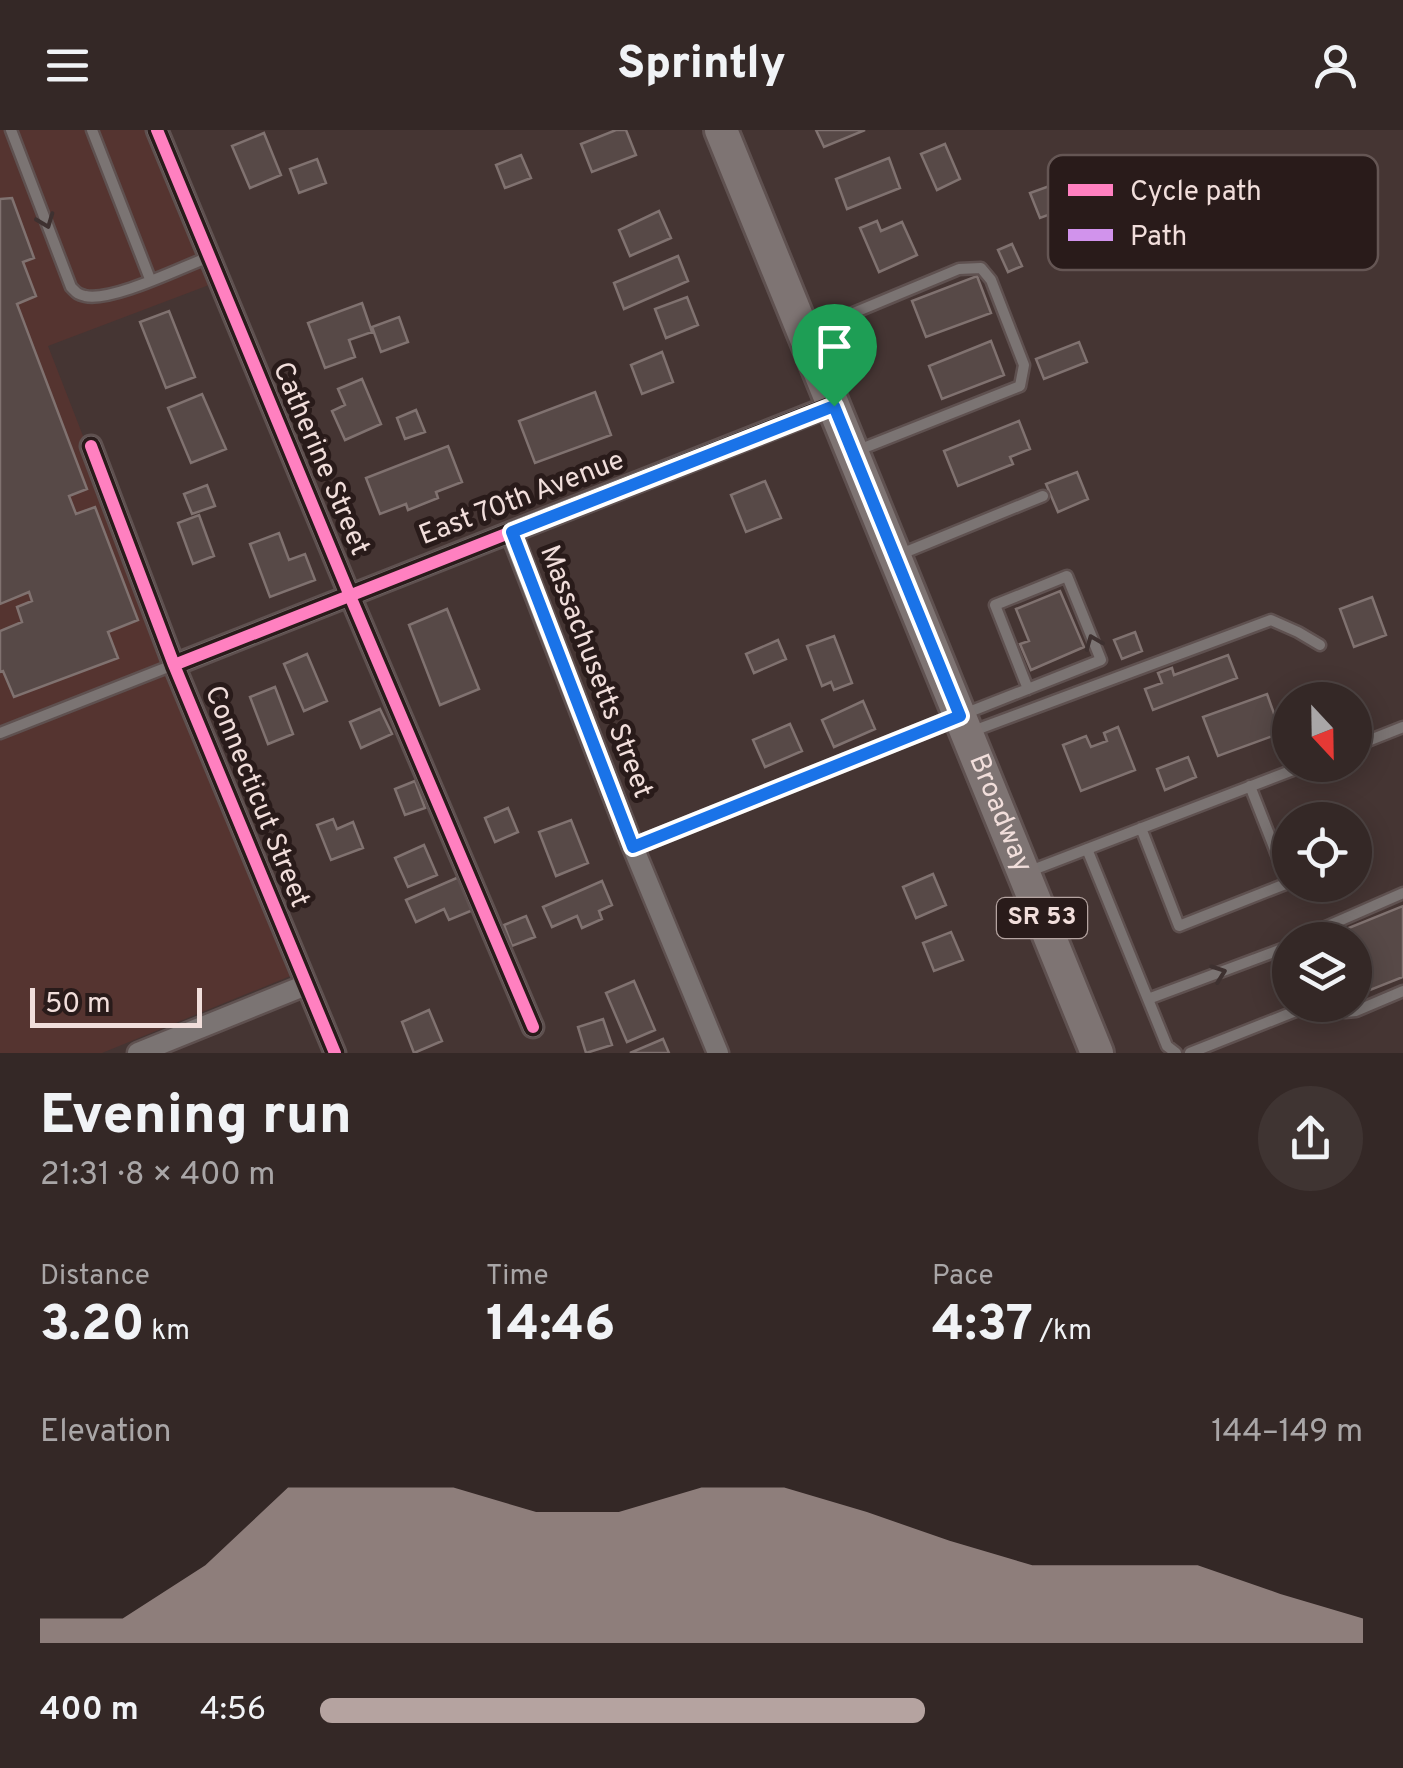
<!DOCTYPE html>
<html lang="en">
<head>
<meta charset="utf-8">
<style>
	:root { --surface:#342826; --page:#3f3432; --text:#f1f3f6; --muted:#a9a6a7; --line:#4e4443; --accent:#b5a3a0 }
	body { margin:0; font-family:Overpass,sans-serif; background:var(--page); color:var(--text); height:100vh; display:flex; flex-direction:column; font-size:38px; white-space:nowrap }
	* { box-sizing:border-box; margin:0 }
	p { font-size:32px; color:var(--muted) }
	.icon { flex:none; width:55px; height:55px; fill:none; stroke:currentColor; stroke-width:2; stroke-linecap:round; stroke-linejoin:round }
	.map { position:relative; height:923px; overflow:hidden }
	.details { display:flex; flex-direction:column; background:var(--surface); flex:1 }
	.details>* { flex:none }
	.needle { width:65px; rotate:158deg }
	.controls { position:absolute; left:1272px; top:552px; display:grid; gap:20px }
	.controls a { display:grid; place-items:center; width:100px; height:100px; border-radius:50%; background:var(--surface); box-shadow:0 5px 25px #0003,0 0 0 2px var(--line); font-size:50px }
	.scale { position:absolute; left:30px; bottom:25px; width:172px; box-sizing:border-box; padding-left:10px; border:5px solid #f1dedb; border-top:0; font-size:28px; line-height:35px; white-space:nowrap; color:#f1dedb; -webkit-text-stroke:8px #291b1a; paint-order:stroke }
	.pin { position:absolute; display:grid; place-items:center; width:85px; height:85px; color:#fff; margin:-102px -42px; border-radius:50% 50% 50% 0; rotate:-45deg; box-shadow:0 0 10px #0007 }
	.pin .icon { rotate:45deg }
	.round { display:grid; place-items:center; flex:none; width:105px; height:105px; border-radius:52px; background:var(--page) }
	.head { display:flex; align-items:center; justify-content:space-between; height:170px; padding:0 40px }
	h1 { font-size:55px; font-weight:800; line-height:75px }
	.stats { display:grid; grid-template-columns:repeat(3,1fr); gap:15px; height:170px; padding:10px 40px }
	.stats div { display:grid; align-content:center }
	.stats b { font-size:50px; font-weight:800 }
	.stats small { font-size:28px; font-weight:400 }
	.stats p { font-size:28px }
	.chart { height:280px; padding:20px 40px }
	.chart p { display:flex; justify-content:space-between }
	.chart svg { width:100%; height:180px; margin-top:10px; fill:var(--accent); opacity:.7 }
	ul { padding:0 40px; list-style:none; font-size:32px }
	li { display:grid; grid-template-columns:160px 120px 1fr; align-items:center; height:75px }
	li i { height:25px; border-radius:12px; background:var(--accent) }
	header { display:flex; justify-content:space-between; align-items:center; height:130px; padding:0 40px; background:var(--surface); font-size:45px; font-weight:800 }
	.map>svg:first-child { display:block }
	.built { fill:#553430 }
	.building { fill:#574947; stroke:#807270; stroke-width:2.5 }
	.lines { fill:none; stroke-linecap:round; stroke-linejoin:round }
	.service-casing { stroke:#5f5150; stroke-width:15 }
	.pedestrian-casing { stroke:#5f5150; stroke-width:20 }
	.minor-casing { stroke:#5f5150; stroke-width:25 }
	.primary-casing { stroke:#5f5150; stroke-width:38 }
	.service { stroke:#7b7473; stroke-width:10 }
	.pedestrian { stroke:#7b7473; stroke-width:15 }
	.minor { stroke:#7b7473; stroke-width:20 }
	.primary { stroke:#7e7473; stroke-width:32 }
	.quiet { stroke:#d193ec; stroke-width:10; stroke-dasharray:20 10; stroke-linecap:butt }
	.cycleway-casing { stroke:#291b1a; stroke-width:19 }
	.cycleway { stroke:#ff80c0; stroke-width:12 }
	.oneway { stroke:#3e3130 }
	.route-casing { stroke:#fff; stroke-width:20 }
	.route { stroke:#1a73e8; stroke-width:12 }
	.labels { text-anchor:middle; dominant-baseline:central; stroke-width:10; stroke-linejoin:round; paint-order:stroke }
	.shield { fill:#291b1a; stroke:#b5a4a1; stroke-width:2.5 }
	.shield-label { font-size:25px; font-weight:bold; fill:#f1dedb }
	.street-label { font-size:28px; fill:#f1dedb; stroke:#291b1a }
	.key { fill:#291b1a; stroke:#655654; stroke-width:2.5 }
	.key-label { font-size:28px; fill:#f1dedb }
</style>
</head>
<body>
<header><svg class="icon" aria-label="menu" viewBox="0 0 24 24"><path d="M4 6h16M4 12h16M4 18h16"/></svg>Sprintly<svg class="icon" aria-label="person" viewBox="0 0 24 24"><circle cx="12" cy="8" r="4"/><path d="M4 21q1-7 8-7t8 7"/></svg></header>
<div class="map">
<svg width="1403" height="923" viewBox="0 0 1403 923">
	<rect width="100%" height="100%" fill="#453533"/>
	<!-- built -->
	<path class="built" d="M0,0H146L209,155L48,216L293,845L102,923H0Z"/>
	<!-- building -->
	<path class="building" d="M616,0H626L636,25L592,42L581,14Z
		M816,0H865L824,17Z
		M264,3L281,45L250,58L232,16Z
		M945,14L960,49L937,60L921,24Z
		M521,25L531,48L505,58L496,35Z
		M889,28L900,58L847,79L836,49Z
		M317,29L326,53L299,63L290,39Z
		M1066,50L1075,75L1040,88L1030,63Z
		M12,68L34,128L23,132L36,166L17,174L87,359L69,366L76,384L95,377L138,490L108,502L118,528L14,567L3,541L0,542V501L22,492L17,477L32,471L29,462L0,474V69Z
		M659,81L671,108L630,126L619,100Z
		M877,91L881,101L902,92L917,125L879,142L860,98Z
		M1012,114L1022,136L1008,142L998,120Z
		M678,126L688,151L624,179L614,153Z
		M977,146L991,183L926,207L912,171Z
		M687,167L698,195L666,208L655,179Z
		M362,173L372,202L349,210L355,227L325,238L308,193Z
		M169,181L195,247L166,258L140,192Z
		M399,187L408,212L381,222L372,197Z
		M991,211L1004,245L942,269L929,236Z
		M1079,212L1087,232L1044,249L1036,229Z
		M662,222L673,252L642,264L631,235Z
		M362,249L381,294L345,310L332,281L345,275L338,259Z
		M595,262L611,305L535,333L519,291Z
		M202,264L226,319L191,333L168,278Z
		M416,280L425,302L405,309L397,288Z
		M1019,291L1030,319L1010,327L1013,334L958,356L944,321Z
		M448,316L462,352L436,362L438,368L408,380L406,374L380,384L366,348Z
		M1077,342L1088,369L1058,382L1046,354Z
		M765,351L781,388L746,402L731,365Z
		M207,355L215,376L192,384L184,364Z
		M199,385L214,426L193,434L178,393Z
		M279,403L289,430L305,424L315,450L270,467L250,414Z
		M1060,461L1084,517L1031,540L1020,514L1029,511L1016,479Z
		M1372,467L1386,505L1354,517L1340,479Z
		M447,479L479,559L440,575L409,495Z
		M1135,502L1142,521L1122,529L1114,510Z
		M834,506L852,553L834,560L831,552L822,556L807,516Z
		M778,510L786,529L754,543L746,524Z
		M307,524L327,571L304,581L284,534Z
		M1228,525L1237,548L1153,580L1145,559L1162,553L1158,543L1172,538L1174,545Z
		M275,557L293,604L268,614L250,567Z
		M1267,564L1281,603L1218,626L1203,587Z
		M863,571L875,599L834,617L822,590Z
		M380,579L392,604L361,618L350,592Z
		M790,594L802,621L765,637L753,610Z
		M1118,597L1135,640L1081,661L1063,615L1086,606L1091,617L1107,611L1104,603Z
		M1188,627L1196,647L1165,660L1157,639Z
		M415,651L425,678L405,685L395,659Z
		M508,678L518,702L495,712L485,688Z
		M333,689L337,699L353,692L363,718L331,730L317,695Z
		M571,690L588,733L556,746L539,702Z
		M424,715L437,745L408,757L395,728Z
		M933,744L946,775L916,788L903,757Z
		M459,747L473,780L449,790L444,779L416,792L406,770Z
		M602,751L612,775L599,781L602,789L582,798L577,786L552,797L543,777Z
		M1403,776V847L1355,866V810H1331L1329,806Z
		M526,786L535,807L512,816L504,795Z
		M951,802L963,830L934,841L923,813Z
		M634,851L655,900L627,912L606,863Z
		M429,880L442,911L414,923L402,892Z
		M603,889L612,915L586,923L578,897Z
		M663,909L669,923H630Z"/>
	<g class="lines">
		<defs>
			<path id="service" d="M11,0L71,157C77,163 77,164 85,166C112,172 180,138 209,127
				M92,0L150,149
				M810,201L959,139L981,138L991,150L1024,235L1020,256L856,321
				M901,424L1043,366
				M964,584L1101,530L1067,446L995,475L1028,559
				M973,601L1271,490L1298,502L1320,515
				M0,603L173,535
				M1355,616L1403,597
				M1141,698L1179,796L1288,753L1250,656
				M1087,719L1167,916L1176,923
				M1030,741L1306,635
				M1307,810L1323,798L1403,763
				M1148,869L1290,816
				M1332,875L1345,882L1356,881L1403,861
				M1190,923L1311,875"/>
			<path id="pedestrian" d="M633,717L960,586"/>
			<path id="minor" d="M157,0L350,466L533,897
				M91,316L174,535L335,923
				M511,402L633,717L718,923
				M174,535L833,275
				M138,923L306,855"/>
			<g id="primary">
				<path id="s1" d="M721,0L1097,923"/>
			</g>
		</defs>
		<!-- service casing -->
		<use href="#service" class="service-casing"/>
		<!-- pedestrian casing -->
		<use href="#pedestrian" class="pedestrian-casing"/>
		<!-- minor casing -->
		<use href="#minor" class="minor-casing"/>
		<!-- primary casing -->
		<use href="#primary" class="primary-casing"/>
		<!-- service -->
		<use href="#service" class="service"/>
		<!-- pedestrian -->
		<use href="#pedestrian" class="pedestrian"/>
		<!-- minor -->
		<use href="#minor" class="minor"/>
		<!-- primary -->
		<use href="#primary" class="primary"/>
		<!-- quiet -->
		<path class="quiet" d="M633,717L960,586"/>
		<defs>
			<path id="cycleway" d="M157,0L350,466L533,897
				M91,316L174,535L335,923
				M174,535L833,275"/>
		</defs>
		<!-- cycleway casing -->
		<use href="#cycleway" class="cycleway-casing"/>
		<!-- cycleway -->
		<use href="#cycleway" class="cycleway"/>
	</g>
	<!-- one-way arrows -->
	<defs><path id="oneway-chevron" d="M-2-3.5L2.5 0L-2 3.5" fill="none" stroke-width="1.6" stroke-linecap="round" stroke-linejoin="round" transform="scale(2.5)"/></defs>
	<g class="oneway">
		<use href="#oneway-chevron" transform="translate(46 91) rotate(69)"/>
		<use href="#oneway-chevron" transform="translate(1093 512) rotate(-112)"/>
		<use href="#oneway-chevron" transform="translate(1219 843) rotate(-20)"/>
	</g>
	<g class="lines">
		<defs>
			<path id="route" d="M834,276L960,586L633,717L512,402Z"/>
		</defs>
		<!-- route casing -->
		<use href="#route" class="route-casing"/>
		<!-- route -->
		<use href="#route" class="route"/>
	</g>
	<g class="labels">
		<!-- shield labels -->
		<rect class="shield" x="997" y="768" width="90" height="40" rx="8"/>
		<g class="shield-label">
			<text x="1042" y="788">SR 53</text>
		</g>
		<!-- street labels -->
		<g class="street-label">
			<text transform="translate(320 329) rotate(67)">Catherine Street</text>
			<text transform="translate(522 369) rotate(-21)">East 70th Avenue</text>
			<text transform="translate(595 542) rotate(69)">Massachusetts Street</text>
			<text transform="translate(256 667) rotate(68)">Connecticut Street</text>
			<text stroke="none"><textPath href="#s1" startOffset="738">Broadway</textPath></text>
		</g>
	</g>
	<!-- legend -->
	<rect x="1048" y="25" width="330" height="115" rx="15" class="key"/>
	<rect x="1068" y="54" width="45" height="12" fill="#ff80c0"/>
	<rect x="1068" y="99" width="45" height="12" fill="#d193ec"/>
	<g class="key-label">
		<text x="1130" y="70">Cycle path</text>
		<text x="1130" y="115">Path</text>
	</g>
</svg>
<div class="controls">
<a><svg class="needle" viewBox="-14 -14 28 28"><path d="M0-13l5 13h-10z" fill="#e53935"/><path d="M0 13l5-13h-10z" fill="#a9a6a7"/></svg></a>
<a><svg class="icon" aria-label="locate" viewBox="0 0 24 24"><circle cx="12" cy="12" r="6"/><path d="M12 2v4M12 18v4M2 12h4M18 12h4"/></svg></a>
<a><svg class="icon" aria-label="layers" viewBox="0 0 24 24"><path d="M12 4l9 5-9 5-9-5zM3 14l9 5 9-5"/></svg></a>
</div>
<div class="scale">50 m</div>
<div class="pin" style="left:834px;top:276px;background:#1e9e55"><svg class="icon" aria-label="arrive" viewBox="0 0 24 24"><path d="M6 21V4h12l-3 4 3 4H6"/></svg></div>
</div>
<section class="details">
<div class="head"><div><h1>Evening run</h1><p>21:31 · 8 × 400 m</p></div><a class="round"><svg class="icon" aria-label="share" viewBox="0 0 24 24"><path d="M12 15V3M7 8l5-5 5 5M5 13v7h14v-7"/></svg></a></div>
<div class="stats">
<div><p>Distance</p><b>3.20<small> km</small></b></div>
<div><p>Time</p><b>14:46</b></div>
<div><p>Pace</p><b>4:37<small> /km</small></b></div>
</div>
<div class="chart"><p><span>Elevation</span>144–149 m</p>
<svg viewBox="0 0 160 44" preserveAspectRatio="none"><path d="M0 44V38L10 38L20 25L30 6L40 6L50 6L60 12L70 12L80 6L90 6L100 12L110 19L120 25L130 25L140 25L150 32L160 38V44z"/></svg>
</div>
<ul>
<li><b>400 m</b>4:56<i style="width:58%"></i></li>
</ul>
</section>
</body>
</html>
